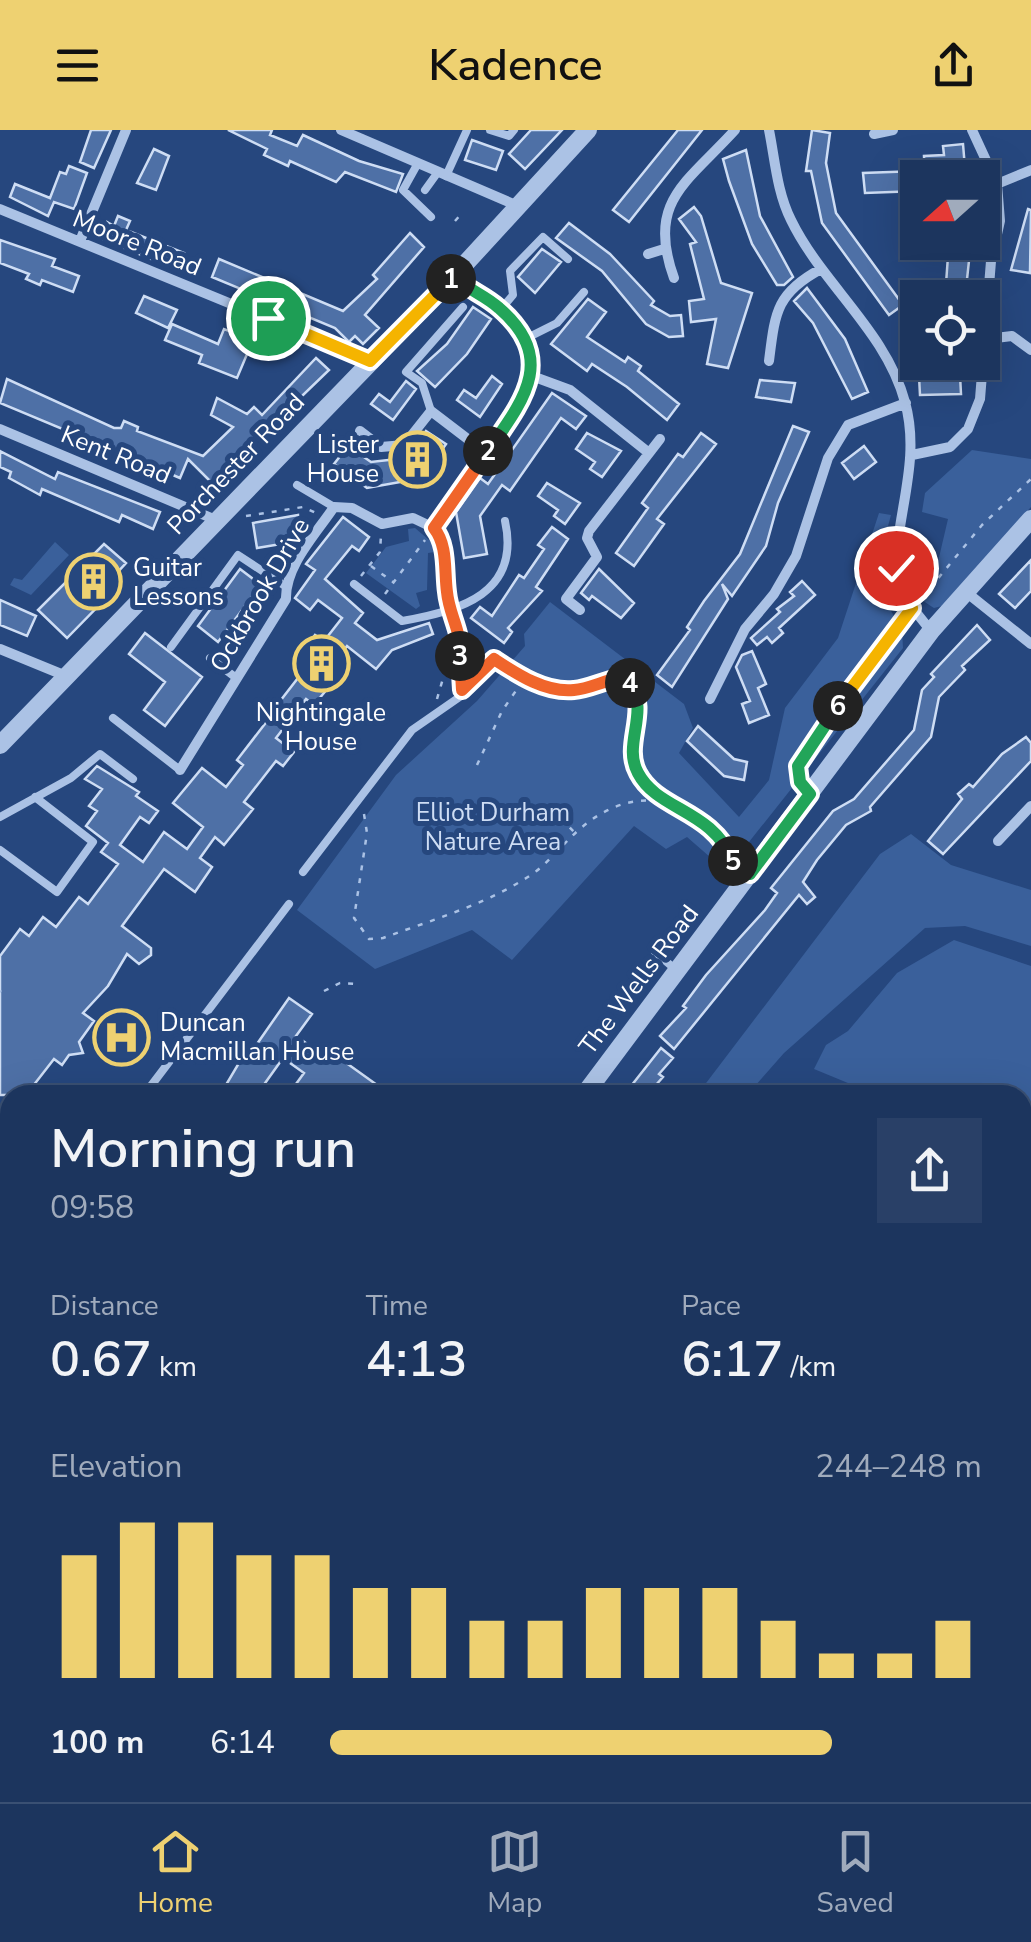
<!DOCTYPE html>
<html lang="en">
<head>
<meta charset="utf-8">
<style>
	:root { --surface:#1c355e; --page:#294067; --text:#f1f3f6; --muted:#a0abbc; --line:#3a5073; --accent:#eed171 }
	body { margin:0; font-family:"Nunito Sans",sans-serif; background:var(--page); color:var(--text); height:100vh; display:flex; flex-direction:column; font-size:38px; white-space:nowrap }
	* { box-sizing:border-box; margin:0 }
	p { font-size:32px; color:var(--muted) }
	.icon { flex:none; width:55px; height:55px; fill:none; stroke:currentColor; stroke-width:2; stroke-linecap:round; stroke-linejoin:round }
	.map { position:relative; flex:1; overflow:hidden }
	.drawer { position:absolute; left:0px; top:955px; width:1032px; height:718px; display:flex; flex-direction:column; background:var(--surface); border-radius:30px 30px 0 0; box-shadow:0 10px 40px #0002,0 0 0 2px var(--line) }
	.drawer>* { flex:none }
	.needle { width:65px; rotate:249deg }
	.fabs { position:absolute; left:900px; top:30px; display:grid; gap:20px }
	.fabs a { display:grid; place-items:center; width:100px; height:100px; border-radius:0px; background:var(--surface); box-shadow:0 10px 40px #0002,0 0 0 2px var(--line); font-size:50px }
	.pin { position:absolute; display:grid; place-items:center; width:85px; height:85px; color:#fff; margin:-42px; border:5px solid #fff; border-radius:50%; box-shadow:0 2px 10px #0007 }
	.km { position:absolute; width:50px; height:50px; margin:-25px; border-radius:50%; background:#222; color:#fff; font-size:28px; line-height:50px; text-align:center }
	.round { display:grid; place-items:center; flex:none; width:105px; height:105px; border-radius:0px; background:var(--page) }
	.head { display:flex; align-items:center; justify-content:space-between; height:170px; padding:0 50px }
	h1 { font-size:55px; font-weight:600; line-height:75px }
	.figures { display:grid; grid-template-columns:repeat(3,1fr); gap:15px; height:170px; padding:10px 50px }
	.figures div { display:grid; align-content:center }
	.figures b { font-size:50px; font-weight:600 }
	.figures small { font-size:28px; font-weight:400 }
	.figures p { font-size:28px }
	.chart { height:280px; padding:20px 50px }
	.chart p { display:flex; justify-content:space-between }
	.chart svg { width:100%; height:180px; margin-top:10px; stroke:var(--accent); stroke-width:6 }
	ul { padding:0 50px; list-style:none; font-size:32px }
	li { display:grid; grid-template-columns:160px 120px 1fr; align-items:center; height:75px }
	li i { height:25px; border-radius:12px; background:var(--accent) }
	header { display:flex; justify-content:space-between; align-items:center; height:130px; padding:0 50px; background:var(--accent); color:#111; font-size:45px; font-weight:600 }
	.tabs { display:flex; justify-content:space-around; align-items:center; height:140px; border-top:2px solid var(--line); background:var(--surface); font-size:28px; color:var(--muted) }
	.tabs a { display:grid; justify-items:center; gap:5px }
	.tabs .current { color:var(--accent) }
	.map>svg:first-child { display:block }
	.green { fill:#3a609b }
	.building { fill:#4e70a6; stroke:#ceddf4; stroke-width:2.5 }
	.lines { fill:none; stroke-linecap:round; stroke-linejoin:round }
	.path { stroke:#abc2e5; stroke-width:2.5; stroke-dasharray:5 8; stroke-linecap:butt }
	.service { stroke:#abc2e5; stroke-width:8 }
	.minor { stroke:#abc2e5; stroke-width:10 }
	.tertiary { stroke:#abc2e5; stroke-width:18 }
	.secondary { stroke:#d5e1f5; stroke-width:20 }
	.split-1-casing { stroke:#fff; stroke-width:20 }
	.split-2-casing { stroke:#fff; stroke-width:20 }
	.split-3-casing { stroke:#fff; stroke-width:20 }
	.split-4-casing { stroke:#fff; stroke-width:20 }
	.split-5-casing { stroke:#fff; stroke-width:20 }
	.split-6-casing { stroke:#fff; stroke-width:20 }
	.split-7-casing { stroke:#fff; stroke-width:20 }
	.split-1 { stroke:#f5b400; stroke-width:12 }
	.split-2 { stroke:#22a559; stroke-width:12 }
	.split-3 { stroke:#f0652b; stroke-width:12 }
	.split-4 { stroke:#f0652b; stroke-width:12 }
	.split-5 { stroke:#22a559; stroke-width:12 }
	.split-6 { stroke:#22a559; stroke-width:12 }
	.split-7 { stroke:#f5b400; stroke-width:12 }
	.labels { text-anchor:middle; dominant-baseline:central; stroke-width:10; stroke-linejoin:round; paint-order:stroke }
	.street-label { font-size:25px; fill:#fff; stroke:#26477e }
	.poi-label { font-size:25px; fill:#fff; stroke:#26477e; text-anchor:start }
	.park-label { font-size:25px; fill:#ceddf4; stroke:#26477e }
</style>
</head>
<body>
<header><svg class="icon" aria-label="menu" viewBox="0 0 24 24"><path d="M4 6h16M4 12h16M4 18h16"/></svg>Kadence<svg class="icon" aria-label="share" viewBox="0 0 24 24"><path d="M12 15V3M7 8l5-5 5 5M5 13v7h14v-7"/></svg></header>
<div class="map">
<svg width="1031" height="1672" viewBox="0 0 1031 1672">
	<rect width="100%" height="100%" fill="#26477e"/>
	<!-- green -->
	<path class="green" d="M972,320L1031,329V377L942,476L934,478C913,465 906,455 910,430L937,436L948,389L922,382L925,363Z
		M879,383L891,385L877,437L883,466L902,501L903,518L726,741L687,707L666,719L634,696L512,830L472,800L375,839L297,780L396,645L477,571L525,516L524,504L550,472L684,574L693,598L679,623L739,687L769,650L785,578L838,508Z
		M415,398L436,416L435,422L428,423L427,460L416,463L420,476L416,479L366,443L386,417L409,411L408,399Z
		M55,412L69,425L31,465L10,455L14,448L22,450Z
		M911,704L951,735L1031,760V816L965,796L925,798L784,923L747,965H697L880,724Z
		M954,810L1031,836V1029L1023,1026L1022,965H877L814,939L826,915L848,901L897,843Z
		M1023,1089L1031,1093V1221L1023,1218Z
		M1022,1262L1031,1266V1396L1023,1392Z"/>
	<!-- building -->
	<path class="building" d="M91,0H111L94,38L80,32Z
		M228,0H272L270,5L297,16L303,5L359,31L403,44L396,62L345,42L336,52L290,31L288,36L264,25L267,19Z
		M531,0H562L525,39L509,24Z
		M678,0H702L629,92L613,80Z
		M812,0L830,3L826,33L836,83L903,175L889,185L822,93L811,41H806Z
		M472,10L503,21L496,40L465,30Z
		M963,14L965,38L925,46L924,26L944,25L943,16Z
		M154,19L169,26L156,60L137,53Z
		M746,20L760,86L793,147L784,155H777L752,114L729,51L723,29Z
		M69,36L87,43L74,79L54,72L48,86L10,67L15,54L50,68L60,42L66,44Z
		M918,41V61L865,63L863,43Z
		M694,77L701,86L721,153L752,163L728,238L707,234L716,189L691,192L689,171L704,169L690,114L696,112L679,89Z
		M1028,79L1031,80L1030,143L1011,140Z
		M118,86L130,91L126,100L184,123L178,140L100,108L107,92L114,96Z
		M569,93L610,124L654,171L651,175L670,186L681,185L683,206L669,207L646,194L602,141L556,108Z
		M410,103L424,117L365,185L379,198L363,214L355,206L349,212L335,198L212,147L219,129L343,181L377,149L373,145Z
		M0,110L55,129L52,136L79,146L73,162L42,150L40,155L26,149L29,144L0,133Z
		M949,112H971L965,168H945Z
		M542,119L561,132L535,163L518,147Z
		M807,158L845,209L868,262L852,269L813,193L794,171Z
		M144,166L177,180L168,198L136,183Z
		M588,169L606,182L587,207L625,232L628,227L641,236L638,241L679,274L667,290L627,257L592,234L587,241L551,214Z
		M473,177L491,189L467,224L435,257L417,241L447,214Z
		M172,194L218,214L224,199L253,210L237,248L199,233L202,225L165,210Z
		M316,228L329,240L244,322L249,327L215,356L188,329L180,348L0,273L7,249L114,298H121L124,291L138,297L137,301L203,326L233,297L211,285L217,268L247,284L254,277L262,285Z
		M938,245H960L961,264L920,265L919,246Z
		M492,246L502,254L480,287L457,270L464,260L476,268Z
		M760,250L795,253L791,272L756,267Z
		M406,251L416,259L393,290L371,274L379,264L390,272Z
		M552,263L586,286L576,299L561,288L510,361L502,355L480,386L487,424L464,428L456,382L480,348L488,354Z
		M793,296L809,302L778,373L766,416L732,466L722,454L728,469L672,557L657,545L690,500L687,497L704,471L740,424Z
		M426,301L446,314L422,348L367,358L334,334L348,316L371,332L406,328Z
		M587,303L621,321L602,347L590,339L595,332L576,319Z
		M701,303L716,314L657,389L664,394L634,436L616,423L648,378L642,373L678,324L683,327Z
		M864,316L876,332L854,349L842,333Z
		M0,321L55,349L58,342L160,382L153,399L122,385L119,392L42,359L40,365L9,348L11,342L0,337Z
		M547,353L580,373L565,394L554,386L558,380L538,366Z
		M298,385L299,411L257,418L253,393Z
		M343,387L369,407L359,421L352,416L325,449L363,483L355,493L377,510L429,493L433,504L392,520L376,539L347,516L320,551L328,558L314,575L306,569L276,608L294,622L283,636L276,631L244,672L253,679L224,715L215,707L200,728L212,737L195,762L164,739L122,796L151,818V825L139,834L127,824L108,856L83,883L94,891L79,912L83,923L69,925L62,935L54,929L26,965H0V826L20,799L29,806L43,787L56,797L79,767L88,774L118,734L101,722L108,713L86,696L97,681L89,676L102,659L85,649L97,636L139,662L136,666L158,681L149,693L140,687L120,715L143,732L164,702L187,719L203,697L173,673L202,638L226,657L243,635L237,630L271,586L262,579L269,570L277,575L315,526L305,519L315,505L324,511L342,488L318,470L310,480L295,468L315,440L306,434Z
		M552,397L568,409L536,457L542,461L508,498L512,502L504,513L471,488L480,477L492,486L519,445L524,448L544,419L538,415Z
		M104,414L126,433L104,457L111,463L67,508L38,480Z
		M1031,430V461L1015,478L999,464Z
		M240,439L261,455L218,512L198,496Z
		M599,439L634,473L621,488L592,466L589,470L581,463Z
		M802,451L815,465L779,498L783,503L772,513L767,507L757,515L751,508L780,482L777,479L794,466L790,462Z
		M0,470L36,486L27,506L0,495Z
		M977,495L990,510L962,536L965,540L939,567L931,607L870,677L871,681L846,695L817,730L803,752L815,767L807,774L799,765L674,919L660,906L686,878L683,876L706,845L765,780L777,763L771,758L833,681L854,669L914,600L922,560L934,547L931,544Z
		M145,503L202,547L165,596L144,580L165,552L129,524Z
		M752,521L766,554L758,558L769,585L749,593L742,574L750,571L736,537L742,525Z
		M698,596L734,629L747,632L744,650L724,646L687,611Z
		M1026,607L1031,613V631L943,724L928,711L962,669L958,664L969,654L973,657L1002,624Z
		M289,868L312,884L296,906L320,923L324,917L391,965H336L326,958L321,965H288L304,943L283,928L263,956L276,965H220L246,921L250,924Z
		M661,918L673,928L659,944L663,947L647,965H624Z"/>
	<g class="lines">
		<!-- path -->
		<path class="path" d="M455,91L463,82
			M246,386L303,377L316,383
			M911,420L924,421
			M371,436L393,452
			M361,446L380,422L381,405
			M385,464L425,410
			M922,468L982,395L1031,349
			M475,551L494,529C517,544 546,564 575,560C594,558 610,542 629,552C652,586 623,611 637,642C642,651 654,659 661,666
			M437,569L449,528
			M477,635L502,581L524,549
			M800,646L798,635L904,489
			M364,684L367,703L354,788L369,809L383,808C432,790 487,774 531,745C550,732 563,713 581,698C629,657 681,663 722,708C729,716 730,726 737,734
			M561,688L574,702
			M0,861L1,862
			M324,861L340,853L356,854
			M0,1433L10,1440
			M534,1662L542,1672"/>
		<!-- service -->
		<path class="service" d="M490,0L509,6L514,0
			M418,33L403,60L431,87
			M446,46L467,0
			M425,60L438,42
			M501,179L513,165L510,141L543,107L568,129
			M523,210L557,193L584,162
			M431,281L422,253L406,242L463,177
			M297,355L334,377
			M354,454L402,491C461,481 521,463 505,391
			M171,517L238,425L285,456
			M210,528L235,547
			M113,588L180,640
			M0,687L71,648L100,624L133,649
			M0,720L57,762L93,712L35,667
			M303,742L412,600L461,566V511
			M655,822L675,839
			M144,965L289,774
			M0,1158L10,1166
			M1022,1443L1031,1445
			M119,1663V1662
			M1014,1672L1015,1662"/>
		<!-- minor -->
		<path class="minor" d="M341,0L518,76
			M769,0C775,30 777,62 791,90C822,154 886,201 905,272C922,333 894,388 896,448L899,461L931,501
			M874,4L893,0
			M997,54L1031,40
			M0,79L370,231
			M80,111L126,0
			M648,124L664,119
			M674,148C646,71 687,53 735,0
			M987,209L1012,206L1031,220
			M769,231C775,183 776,163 821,139
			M532,246L570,260L649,323
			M0,299L216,390
			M360,301L381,317L404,315L431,281L486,323
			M912,325L950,317L968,299L980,269L991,131L1000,91L997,54L972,0
			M434,398L524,269C540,225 518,189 480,163C470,157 462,155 454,146
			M966,462L1031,514
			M580,480L566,469L597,427L587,408L589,401L660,309
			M0,519L66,546
			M710,569L745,499L774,464L796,426L828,328L848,295L906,273
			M180,640L286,469C285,436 316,404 334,377L352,378L382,394L413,388L434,398L443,414L447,463L461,511
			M998,711L1031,676
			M0,1346L10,1336
			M1022,1655L1031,1656
			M734,1672L735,1662"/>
		<!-- tertiary -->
		<path class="tertiary" d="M0,615L454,146L588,0
			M584,965L931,501L1031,389"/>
		<!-- secondary -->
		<path class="secondary" d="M0,1590L10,1599
			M76,1662L85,1672"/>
	</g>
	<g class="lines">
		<defs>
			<path id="split-1" d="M268,188L370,231L451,149"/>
			<path id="split-2" d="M451,149L454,146C466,159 485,165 499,178C558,229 523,271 488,321"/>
			<path id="split-3" d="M460,526C462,501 449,485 447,462C444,440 448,416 434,398L488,321"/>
			<path id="split-4" d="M460,526L462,560L494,529C517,544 545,563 574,560C589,559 605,550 620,548L630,553"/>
			<path id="split-5" d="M630,553C650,583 622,614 638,643C658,681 712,679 733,731"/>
			<path id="split-6" d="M733,731L750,744L810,664L800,652L798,636L838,576"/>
			<path id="split-7" d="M838,576L912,478L900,462L896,438"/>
		</defs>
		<!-- split-1 casing -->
		<use href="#split-1" class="split-1-casing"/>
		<!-- split-2 casing -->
		<use href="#split-2" class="split-2-casing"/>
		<!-- split-3 casing -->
		<use href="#split-3" class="split-3-casing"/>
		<!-- split-4 casing -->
		<use href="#split-4" class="split-4-casing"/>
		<!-- split-5 casing -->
		<use href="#split-5" class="split-5-casing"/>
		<!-- split-6 casing -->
		<use href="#split-6" class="split-6-casing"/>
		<!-- split-7 casing -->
		<use href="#split-7" class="split-7-casing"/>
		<!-- split-1 -->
		<use href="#split-1" class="split-1"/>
		<!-- split-2 -->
		<use href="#split-2" class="split-2"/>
		<!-- split-3 -->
		<use href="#split-3" class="split-3"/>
		<!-- split-4 -->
		<use href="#split-4" class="split-4"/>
		<!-- split-5 -->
		<use href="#split-5" class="split-5"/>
		<!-- split-6 -->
		<use href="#split-6" class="split-6"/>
		<!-- split-7 -->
		<use href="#split-7" class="split-7"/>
	</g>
	<!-- icons -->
	<defs>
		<symbol id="building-ring" viewBox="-11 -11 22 22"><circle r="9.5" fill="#26477e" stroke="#eed171" stroke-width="1.5"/><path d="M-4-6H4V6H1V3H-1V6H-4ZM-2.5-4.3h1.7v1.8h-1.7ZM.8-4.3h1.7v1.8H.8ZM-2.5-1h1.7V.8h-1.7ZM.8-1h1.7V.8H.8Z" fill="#eed171"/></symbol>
		<symbol id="hospital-ring" viewBox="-11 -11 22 22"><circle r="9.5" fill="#26477e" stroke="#eed171" stroke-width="1.5"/><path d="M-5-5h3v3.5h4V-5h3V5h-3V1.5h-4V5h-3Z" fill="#eed171"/></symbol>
	</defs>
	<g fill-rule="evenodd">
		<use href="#building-ring" x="386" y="298" width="63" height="63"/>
		<use href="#building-ring" x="62" y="420" width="63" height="63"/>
		<use href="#building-ring" x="290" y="502" width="63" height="63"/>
		<use href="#hospital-ring" x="90" y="876" width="63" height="63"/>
	</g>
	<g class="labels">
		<!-- street labels -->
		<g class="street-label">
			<text transform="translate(137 113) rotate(22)">Moore Road</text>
			<text transform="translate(116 325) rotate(22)">Kent Road</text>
			<text transform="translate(236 334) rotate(-46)">Porchester Road</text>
			<text transform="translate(260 465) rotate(-60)">Ockbrook Drive</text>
			<text transform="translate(639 850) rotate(-53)">The Wells Road</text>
		</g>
		<!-- poi labels -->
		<g class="poi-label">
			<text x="379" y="315" text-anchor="end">Lister<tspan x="379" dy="29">House</tspan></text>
			<text x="133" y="438">Guitar<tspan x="133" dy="29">Lessons</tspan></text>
			<text x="321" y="583" text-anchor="middle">Nightingale<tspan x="321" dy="29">House</tspan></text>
			<text x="160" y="893">Duncan<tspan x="160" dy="29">Macmillan House</tspan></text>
		</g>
		<!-- park labels -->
		<g class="park-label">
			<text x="493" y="683">Elliot Durham<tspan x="493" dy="29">Nature Area</tspan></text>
		</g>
	</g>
</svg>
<div class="fabs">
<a><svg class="needle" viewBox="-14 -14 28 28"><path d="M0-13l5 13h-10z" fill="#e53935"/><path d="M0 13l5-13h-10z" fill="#a0abbc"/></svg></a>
<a><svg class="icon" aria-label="locate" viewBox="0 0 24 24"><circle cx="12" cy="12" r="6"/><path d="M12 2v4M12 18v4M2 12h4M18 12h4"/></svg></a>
</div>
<div class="pin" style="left:268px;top:188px;background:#1e9e55"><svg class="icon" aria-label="arrive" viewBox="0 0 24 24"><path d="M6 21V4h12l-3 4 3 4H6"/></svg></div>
<div class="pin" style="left:896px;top:438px;background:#d93025"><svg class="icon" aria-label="check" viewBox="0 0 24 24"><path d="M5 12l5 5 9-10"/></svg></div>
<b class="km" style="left:451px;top:149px">1</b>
<b class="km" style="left:488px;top:321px">2</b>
<b class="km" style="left:460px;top:526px">3</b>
<b class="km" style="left:630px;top:553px">4</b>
<b class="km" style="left:733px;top:731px">5</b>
<b class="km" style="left:838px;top:576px">6</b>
<section class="drawer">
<div class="head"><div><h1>Morning run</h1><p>09:58</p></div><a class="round"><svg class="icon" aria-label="share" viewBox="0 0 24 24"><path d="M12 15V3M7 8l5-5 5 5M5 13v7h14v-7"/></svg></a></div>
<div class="figures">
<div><p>Distance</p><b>0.67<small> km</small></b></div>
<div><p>Time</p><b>4:13</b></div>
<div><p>Pace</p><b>6:17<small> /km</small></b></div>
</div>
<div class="chart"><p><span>Elevation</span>244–248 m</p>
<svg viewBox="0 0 160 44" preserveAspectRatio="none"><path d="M5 44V14M15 44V6M25 44V6M35 44V14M45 44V14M55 44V22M65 44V22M75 44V30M85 44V30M95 44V22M105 44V22M115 44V22M125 44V30M135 44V38M145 44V38M155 44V30"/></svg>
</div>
<ul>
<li><b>100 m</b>6:14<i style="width:77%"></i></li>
</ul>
</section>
</div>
<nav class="tabs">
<a class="current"><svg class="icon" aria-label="home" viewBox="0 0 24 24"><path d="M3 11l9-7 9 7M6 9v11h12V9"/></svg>Home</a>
<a><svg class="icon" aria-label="map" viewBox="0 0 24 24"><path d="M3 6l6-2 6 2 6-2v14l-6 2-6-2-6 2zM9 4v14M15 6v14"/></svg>Map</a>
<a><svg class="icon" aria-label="saved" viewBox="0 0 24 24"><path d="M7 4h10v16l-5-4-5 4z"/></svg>Saved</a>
</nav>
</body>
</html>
